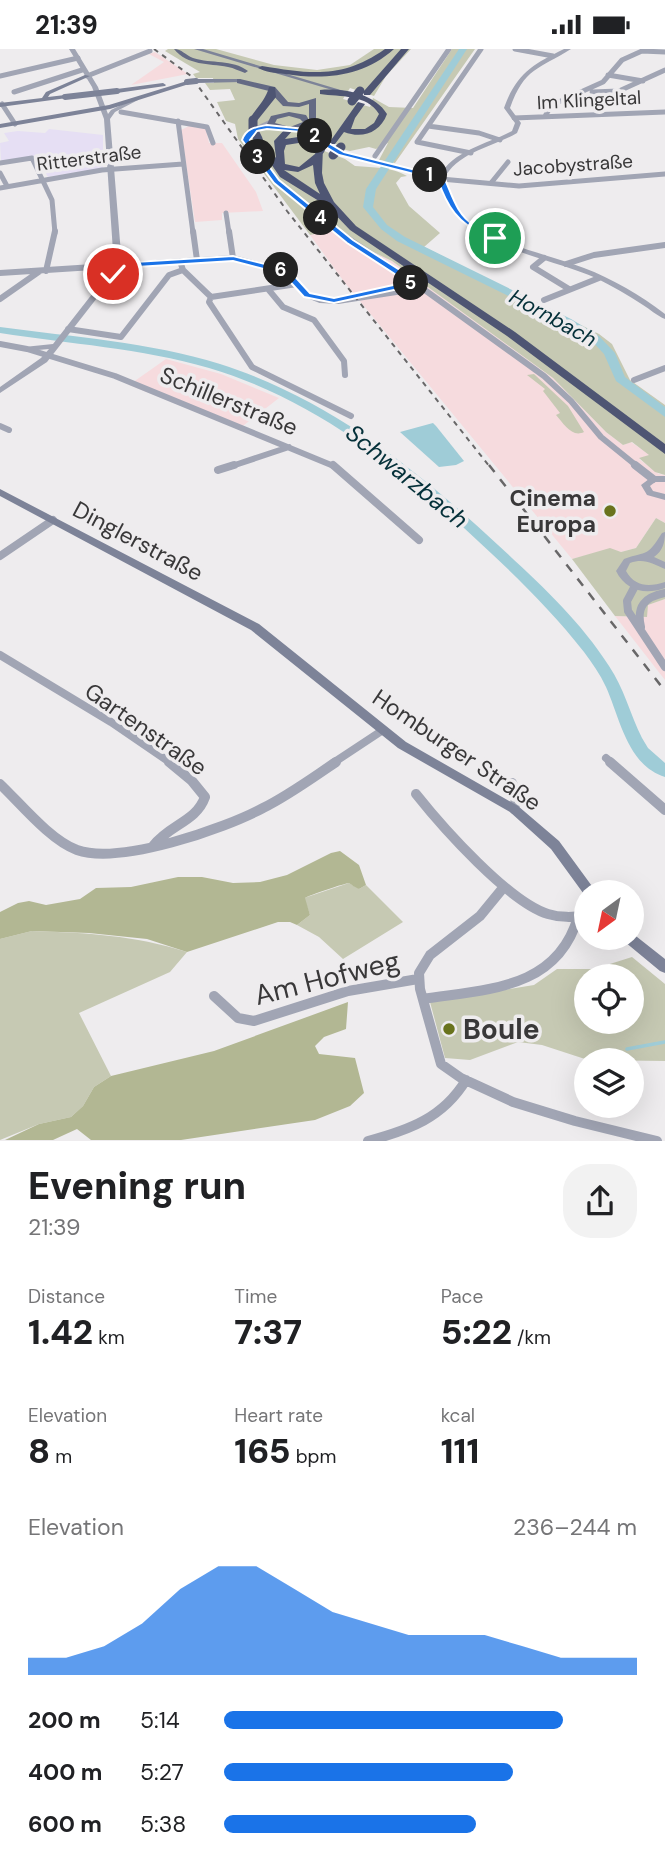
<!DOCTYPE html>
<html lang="en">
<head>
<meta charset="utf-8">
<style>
	:root { --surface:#fff; --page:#f2f2f2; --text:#202124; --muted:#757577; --accent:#1a73e8 }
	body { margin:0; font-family:"DM Sans",sans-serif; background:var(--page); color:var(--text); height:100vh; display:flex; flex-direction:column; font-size:26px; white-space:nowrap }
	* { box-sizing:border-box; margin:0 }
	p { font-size:23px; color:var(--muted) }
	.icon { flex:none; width:38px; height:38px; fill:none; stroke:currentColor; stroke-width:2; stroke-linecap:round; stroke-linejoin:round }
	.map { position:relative; height:1092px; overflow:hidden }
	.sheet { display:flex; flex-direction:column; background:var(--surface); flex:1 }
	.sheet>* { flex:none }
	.needle { width:46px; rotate:213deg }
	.fabs { position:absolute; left:574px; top:831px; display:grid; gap:14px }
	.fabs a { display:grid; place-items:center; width:70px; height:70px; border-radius:50%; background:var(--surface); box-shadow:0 7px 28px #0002; font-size:35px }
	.pin { position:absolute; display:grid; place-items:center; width:60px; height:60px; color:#fff; margin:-30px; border:4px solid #fff; border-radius:50%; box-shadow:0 2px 7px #0007 }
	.km { position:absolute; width:35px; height:35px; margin:-18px; border-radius:50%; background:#222; color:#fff; font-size:19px; line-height:35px; text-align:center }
	.round { display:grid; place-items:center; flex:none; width:74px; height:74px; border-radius:28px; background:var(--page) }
	.summary { display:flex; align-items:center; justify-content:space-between; height:119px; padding:0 28px }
	h1 { font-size:38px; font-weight:800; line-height:52px }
	.figures { display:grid; grid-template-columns:repeat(3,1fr); gap:10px; height:119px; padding:7px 28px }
	.figures div { display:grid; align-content:center }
	.figures b { font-size:35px; font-weight:800 }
	.figures small { font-size:19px; font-weight:400 }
	.figures p { font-size:19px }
	.chart { height:196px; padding:14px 28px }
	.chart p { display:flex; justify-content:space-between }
	.chart svg { width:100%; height:126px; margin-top:7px; fill:var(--accent); opacity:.7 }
	ul { padding:0 28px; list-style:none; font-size:23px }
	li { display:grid; grid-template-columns:112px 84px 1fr; align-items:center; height:52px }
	li i { height:18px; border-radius:9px; background:var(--accent) }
	.status { display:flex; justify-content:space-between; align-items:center; height:49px; padding:0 35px; background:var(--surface); direction:ltr }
	.status svg { height:19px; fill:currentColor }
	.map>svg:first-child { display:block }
	.commercial { fill:#f6dbde }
	.medical { fill:#e6dff4 }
	.green { fill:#c6c9b3; fill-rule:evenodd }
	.forest { fill:#b2b793 }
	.water { fill:#9fccd7 }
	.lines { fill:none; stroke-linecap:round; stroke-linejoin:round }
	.stream { stroke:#9fccd7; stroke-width:3.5 }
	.river { fill:#9fccd7; fill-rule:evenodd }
	.minor-far3 { stroke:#a1a5b4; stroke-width:5 }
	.minor-far2 { stroke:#a1a5b4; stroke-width:6 }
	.minor-far1 { stroke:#a1a5b4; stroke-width:8 }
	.minor { stroke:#a1a5b4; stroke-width:10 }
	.tertiary { fill:#a1a5b4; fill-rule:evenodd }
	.secondary { fill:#7d8398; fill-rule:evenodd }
	.primary { fill:#646a84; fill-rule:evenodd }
	.motorway { fill:#4e5573; fill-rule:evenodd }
	.rail-far1 { stroke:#686768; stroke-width:2; stroke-dasharray:5 5; stroke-linecap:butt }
	.rail { stroke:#686768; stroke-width:2.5; stroke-dasharray:9 9; stroke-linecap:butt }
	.secondary-bridge { stroke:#7d8398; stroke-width:6 }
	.motorway-bridge { stroke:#4e5573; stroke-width:9 }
	.route { fill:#1a73e8; stroke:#fff; stroke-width:2 }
	.poi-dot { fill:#69731d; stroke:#eeecee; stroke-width:2.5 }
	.labels { text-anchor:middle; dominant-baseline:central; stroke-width:7; stroke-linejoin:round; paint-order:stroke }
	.far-street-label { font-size:19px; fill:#393839; stroke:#eeecee }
	.far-water-label { font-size:21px; font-style:italic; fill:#043039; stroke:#eeecee }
	.street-label { font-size:23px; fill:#393839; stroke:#eeecee }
	.poi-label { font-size:23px; font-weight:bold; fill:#393839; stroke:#eeecee; text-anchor:end }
	.water-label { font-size:24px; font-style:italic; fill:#043039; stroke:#eeecee }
	.near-street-label { font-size:28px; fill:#393839; stroke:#eeecee }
	.near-poi-label { font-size:28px; font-weight:bold; fill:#393839; stroke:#eeecee; text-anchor:start }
</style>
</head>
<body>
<div class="status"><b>21:39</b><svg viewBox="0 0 49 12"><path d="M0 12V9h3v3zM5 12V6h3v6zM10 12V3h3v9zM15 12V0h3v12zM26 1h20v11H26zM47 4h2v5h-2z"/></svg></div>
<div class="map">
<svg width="665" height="1092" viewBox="0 0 665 1092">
	<rect width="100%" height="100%" fill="#eeecee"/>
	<!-- commercial -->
	<path class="commercial" d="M155,3L188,25L131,36L164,13L149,5Z
		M189,77L206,80L209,94H222L256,143L263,162L222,164V171L195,173L181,81Z
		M339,180L392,212L553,329L606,383L623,396L631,393L650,406L639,410L659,425L665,426V474L656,469L636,499L621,503L610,500L572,510L345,234L310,186Z
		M166,310L221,325L279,349L239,380L129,336Z
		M665,550V631L615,567L646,568L648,556Z"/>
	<!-- medical -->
	<path class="medical" d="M49,80L103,86V119L48,128L36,107L1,112L0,94L9,92L4,84L18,82L45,84Z"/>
	<!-- green -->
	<path class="green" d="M168,0H216L274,16L317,21L350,16L374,0H411L386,27L374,47L350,39L343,50L370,58L373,49L389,58L413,59L452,0H475L395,114L379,111L388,94L376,100L369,98L350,102L342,100L321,83L314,98L345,110L355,117C375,119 389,117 407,127L401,128L396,134L409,157L440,184L424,198L599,285L612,295L630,331L665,356V426L655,423L639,409L649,406L632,393L623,396L606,383L553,329L392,212L365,199L339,180L310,186L238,90L235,75L226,72L217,53L235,51L230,40L210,41L205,34H214L213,29H196L193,25L200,23L165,2Z
		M534,325L568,357L584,383C572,389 564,375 556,366L560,364L543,342L545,340L527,326Z
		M656,469L665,474V550L648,556L647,568L615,567L572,510L610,499L621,503L636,499Z
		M349,834L359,840L366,836L403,873L343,910L319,888L297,876L310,866L304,849Z
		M32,882C88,884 133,886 187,903L170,923L79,964L111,1027L94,1038L83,1057L71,1068L39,1075L0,1091V890Z
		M632,908L665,935V1012L588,1011L542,996L518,993L470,1011L445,1009L430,953L534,936L557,920H594ZM586,928H632V973H586Z"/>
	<!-- forest -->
	<path class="forest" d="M340,802L359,816L366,836L359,840C358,840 350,835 349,834C346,834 309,846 305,849L310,866L297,876L290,873H278L187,903L147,890L89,884L32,882L0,890V863L18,854L29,852L46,856L80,850L96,839L131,838L178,828H202L233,834L260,833L287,826L331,804Z
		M348,953L346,980L324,988L315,997L319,1005L355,1009L364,1044L350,1057L315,1071L181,1091H91L77,1080L53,1091H5L39,1075L71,1068L83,1057L94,1038L111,1027L214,1002Z"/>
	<!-- water -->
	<path class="water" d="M433,374L436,377L464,412L456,416L439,418L400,383Z"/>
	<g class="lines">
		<!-- stream -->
		<path class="stream" d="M627,1000L665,993"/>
		<!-- river -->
		<path class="river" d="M459,0H467L376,140L373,158L387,176L405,188L571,270L599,287L615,304L625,328L665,358V368L616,332L604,305L591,291L563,274L397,192L381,180L363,158L366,140Z
			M0,278C73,288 149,293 220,315C329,350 415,419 498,496C538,533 579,570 609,617C624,639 630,665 642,689L648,699L665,714V728C627,716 620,669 606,638C600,625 592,614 584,603C552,562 516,527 478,492C399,418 314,350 209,319C141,299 69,295 0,284Z"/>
		<!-- minor-far3 -->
		<path class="minor-far3" d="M515,0L553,7
			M608,26L643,32
			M0,27L78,9
			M87,27L150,2
			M14,43L82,21
			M592,43L619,42L665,21
			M2,55L15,75
			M121,63L207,78L213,94
			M545,67L552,56L603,33L622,11L642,2L665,3
			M514,69L665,63
			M178,72L193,184
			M271,73L250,83L246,91L282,138L339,184
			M428,77L479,84L500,91
			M471,104L417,93L481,0
			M375,107L449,0
			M0,114L32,109L52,151L55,184
			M0,124L7,137
			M441,130L519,137L665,125
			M491,134L508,113
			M0,139L102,121L183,115
			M226,164L229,184"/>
		<!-- minor-far2 -->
		<path class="minor-far2" d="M193,182L197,211
			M229,182L233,209
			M337,182L422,239L544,327L571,352L601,388L638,418
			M544,209L533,218L569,240
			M180,212L183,221L211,248L209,253L252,318L351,367
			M566,215L594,206L665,196
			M46,222L55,182
			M0,224L233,209L286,223L305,245L320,251L338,252L422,239
			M268,240L283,258L314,271L344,312L345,326
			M211,248L297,235
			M0,250L40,222
			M544,251L599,229
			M68,280L121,288L169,226L183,221
			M0,295L27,300L115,327L336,418
			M634,331L665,319
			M0,377L9,381
			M229,418L289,398"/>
		<!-- minor-far1 -->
		<path class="minor-far1" d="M333,416L419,491
			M635,416L653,430
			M218,421L234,416
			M0,507L53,471
			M635,537L627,552L628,562L665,618
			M641,578C636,557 645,548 665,544
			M0,606L111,673L171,714
			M606,709L612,714
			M333,714L383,681"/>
		<!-- minor -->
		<path class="minor" d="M610,713L665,761
			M512,734L517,745L514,760
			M0,735C21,755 50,791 77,801C120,816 224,780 263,759C289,746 312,729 336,713
			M416,745C443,779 509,853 548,865C561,869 573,868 586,867
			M153,797C170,775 196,773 205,748L192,732L169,713
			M503,839L480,867L430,906L419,924L420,940L441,1015L461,1029L513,1053L575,1072L657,1092
			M214,947L238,969L254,972L348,942L418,930
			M423,950C486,940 557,941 578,868
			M368,1092C409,1081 443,1069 466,1031"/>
		<!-- tertiary -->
		<path class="tertiary" d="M69,0H75L98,38L108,65L111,61L133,50L138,51L115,63L110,70L122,217L47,313L0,344V338L41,309L49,300L27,302H24V298L53,295L114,217L104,70L92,38Z
			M564,0H571C539,20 524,19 510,59L521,74L517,84C493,98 457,103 444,130C447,137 448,144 452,151C474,193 543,203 584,219C613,230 640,246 665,265V270C657,267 650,260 643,256C628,246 612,237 596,229C549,208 473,200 446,151C442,145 441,138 438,131L333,103L302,76L307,75L337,101L439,128C453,101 488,95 512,82L515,74L504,59C516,25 533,15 564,0Z
			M653,427H665V433H655L650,437L653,442L665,445V451L647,446L641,436Z
			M665,483C665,493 663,502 654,508L665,513V520C652,515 645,509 630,514L626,522C635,538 649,538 665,533V539C645,546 626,542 616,522L624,510C649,501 646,509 662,484Z"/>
		<!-- secondary -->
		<path class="secondary" d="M194,0H203L344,42L339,43Z
			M85,26L90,27L50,45L48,48L65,46L68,48L67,49L0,58V54L42,49L46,43Z
			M240,30L243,32L242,33L196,34L193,32L196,30Z
			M187,32L189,33V35L110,60L0,79V75L109,56Z
			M163,34L166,36L165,37L117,44L114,42L117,40Z
			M0,440L259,575L406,693L518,757L559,792L597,844H586V848L551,800L510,763L398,699L251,581L0,447Z
			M632,884L665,910V924L660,922L625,893L623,889H632Z"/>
		<!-- primary -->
		<path class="primary" d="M174,0C182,0 185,6 193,9C212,15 232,10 248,22L245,24C239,22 234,19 228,18C208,14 188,17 174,0Z
			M240,30L275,38L288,53L299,54L316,49V77L321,86L320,88H314L308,76L290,82L268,77L267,75L271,67L289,63L306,66L309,71V55L299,58L283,57L269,42L237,34V30ZM289,67L300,70L303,73L290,78L275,74L277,70Z"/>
		<!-- motorway -->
		<path class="motorway" d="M385,0H394C363,28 324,31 285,25C276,24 265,23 258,19L262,17C311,25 342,30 385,0Z
			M401,0H409L370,46H364V42Z
			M269,38H275L276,48L256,73H250L249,71C256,59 266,51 269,38Z
			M320,41C343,39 374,44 387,65C380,84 362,90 344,83L335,95H330V99L305,93L286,96L284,102L285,115L299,118L315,105L317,99H323L322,124L324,134L334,153L356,177L515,283L665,395V405L507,287L350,181L327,157L280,128L254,90L255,88H261L276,109L274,92L287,78L294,80L285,90L305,87L329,94L358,53L365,55L355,69L351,80H365L374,74L379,65C367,45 340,48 320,45ZM313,116L315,134L320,145L284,121L298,123Z"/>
		<!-- rail-far1 -->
		<path class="rail-far1" d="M154,0L191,27L287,162L490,418"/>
		<!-- rail -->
		<path class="rail" d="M489,416L665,642"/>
		<!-- secondary-bridge -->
		<path class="secondary-bridge" d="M187,33L196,32
			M65,48L117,42"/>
		<!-- motorway-bridge -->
		<path class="motorway-bridge" d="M352,52L360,42
			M253,71V80L258,90
			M320,101L326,88
			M333,106L341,98"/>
	</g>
	<!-- route -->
	<path class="route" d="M267,76L305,80L344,103L444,128C452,145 456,165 474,176C482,180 492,183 499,189C493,192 491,190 484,186C458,174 447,158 438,131L339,106L301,83L267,80L257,82L250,91L279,131L353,191L417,232V236L334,254L304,248L283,225L233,212L121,219L116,227H110L114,217L118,214L233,207L289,221L310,244L334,249L407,233L347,194L274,134L242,91C246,79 256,78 267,76Z"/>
	<!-- markers -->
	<g class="poi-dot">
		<circle cx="610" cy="462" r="7"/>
		<circle cx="449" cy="980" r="7"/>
	</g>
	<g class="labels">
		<!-- far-street labels -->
		<g class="far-street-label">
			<text transform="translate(589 51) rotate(-3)">Im Klingeltal</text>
			<text transform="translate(89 109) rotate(-7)">Ritterstraße</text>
			<text transform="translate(573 116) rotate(-4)">Jacobystraße</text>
		</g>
		<!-- far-water labels -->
		<g class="far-water-label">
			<text transform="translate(553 269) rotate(29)">Hornbach</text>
		</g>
		<!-- street labels -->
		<g class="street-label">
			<text transform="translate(229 352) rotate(22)">Schillerstraße</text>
			<text transform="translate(138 492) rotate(28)">Dinglerstraße</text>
			<text transform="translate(146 680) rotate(35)">Gartenstraße</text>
			<text transform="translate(457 701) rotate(34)">Homburger Straße</text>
		</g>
		<!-- poi labels -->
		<g class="poi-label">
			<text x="596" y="449">Cinema<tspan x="596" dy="26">Europa</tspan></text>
		</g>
		<!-- water labels -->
		<g class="water-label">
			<text transform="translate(407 427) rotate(39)">Schwarzbach</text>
		</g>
		<!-- near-street labels -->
		<g class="near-street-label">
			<text transform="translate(327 929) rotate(-14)">Am Hofweg</text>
		</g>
		<!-- near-poi labels -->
		<g class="near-poi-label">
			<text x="463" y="980">Boule</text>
		</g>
	</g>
</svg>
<div class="fabs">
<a><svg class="needle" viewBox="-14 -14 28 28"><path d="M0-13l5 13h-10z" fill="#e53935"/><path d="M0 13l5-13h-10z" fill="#757577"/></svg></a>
<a><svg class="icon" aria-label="locate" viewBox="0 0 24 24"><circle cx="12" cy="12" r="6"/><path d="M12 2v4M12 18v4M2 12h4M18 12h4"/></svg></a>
<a><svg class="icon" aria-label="layers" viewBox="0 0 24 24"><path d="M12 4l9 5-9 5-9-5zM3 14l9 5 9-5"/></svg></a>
</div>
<div class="pin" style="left:495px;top:189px;background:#1e9e55"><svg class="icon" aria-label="arrive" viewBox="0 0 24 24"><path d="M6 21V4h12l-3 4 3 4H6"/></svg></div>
<div class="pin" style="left:113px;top:225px;background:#d93025"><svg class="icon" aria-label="check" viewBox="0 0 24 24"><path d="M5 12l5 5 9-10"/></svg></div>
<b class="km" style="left:430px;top:126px">1</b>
<b class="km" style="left:315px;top:87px">2</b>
<b class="km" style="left:258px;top:108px">3</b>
<b class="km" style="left:321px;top:169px">4</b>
<b class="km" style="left:411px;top:234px">5</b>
<b class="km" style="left:281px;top:221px">6</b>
</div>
<section class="sheet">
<div class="summary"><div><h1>Evening run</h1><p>21:39</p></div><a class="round"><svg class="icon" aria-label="share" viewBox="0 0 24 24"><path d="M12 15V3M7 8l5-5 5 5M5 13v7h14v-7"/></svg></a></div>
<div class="figures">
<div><p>Distance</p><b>1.42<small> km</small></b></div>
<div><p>Time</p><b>7:37</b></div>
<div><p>Pace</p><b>5:22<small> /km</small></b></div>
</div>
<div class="figures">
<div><p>Elevation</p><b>8<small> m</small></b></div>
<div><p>Heart rate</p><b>165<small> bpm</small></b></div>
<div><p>kcal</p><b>111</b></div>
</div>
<div class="chart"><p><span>Elevation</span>236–244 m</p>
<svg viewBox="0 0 160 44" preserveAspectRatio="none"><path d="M0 44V38L10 38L20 34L30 26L40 14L50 6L60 6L70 14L80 22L90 26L100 30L110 30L120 30L130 34L140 38L150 38L160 38V44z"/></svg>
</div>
<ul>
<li><b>200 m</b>5:14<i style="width:82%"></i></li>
<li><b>400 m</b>5:27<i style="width:70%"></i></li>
<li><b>600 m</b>5:38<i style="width:61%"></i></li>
</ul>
</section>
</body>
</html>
